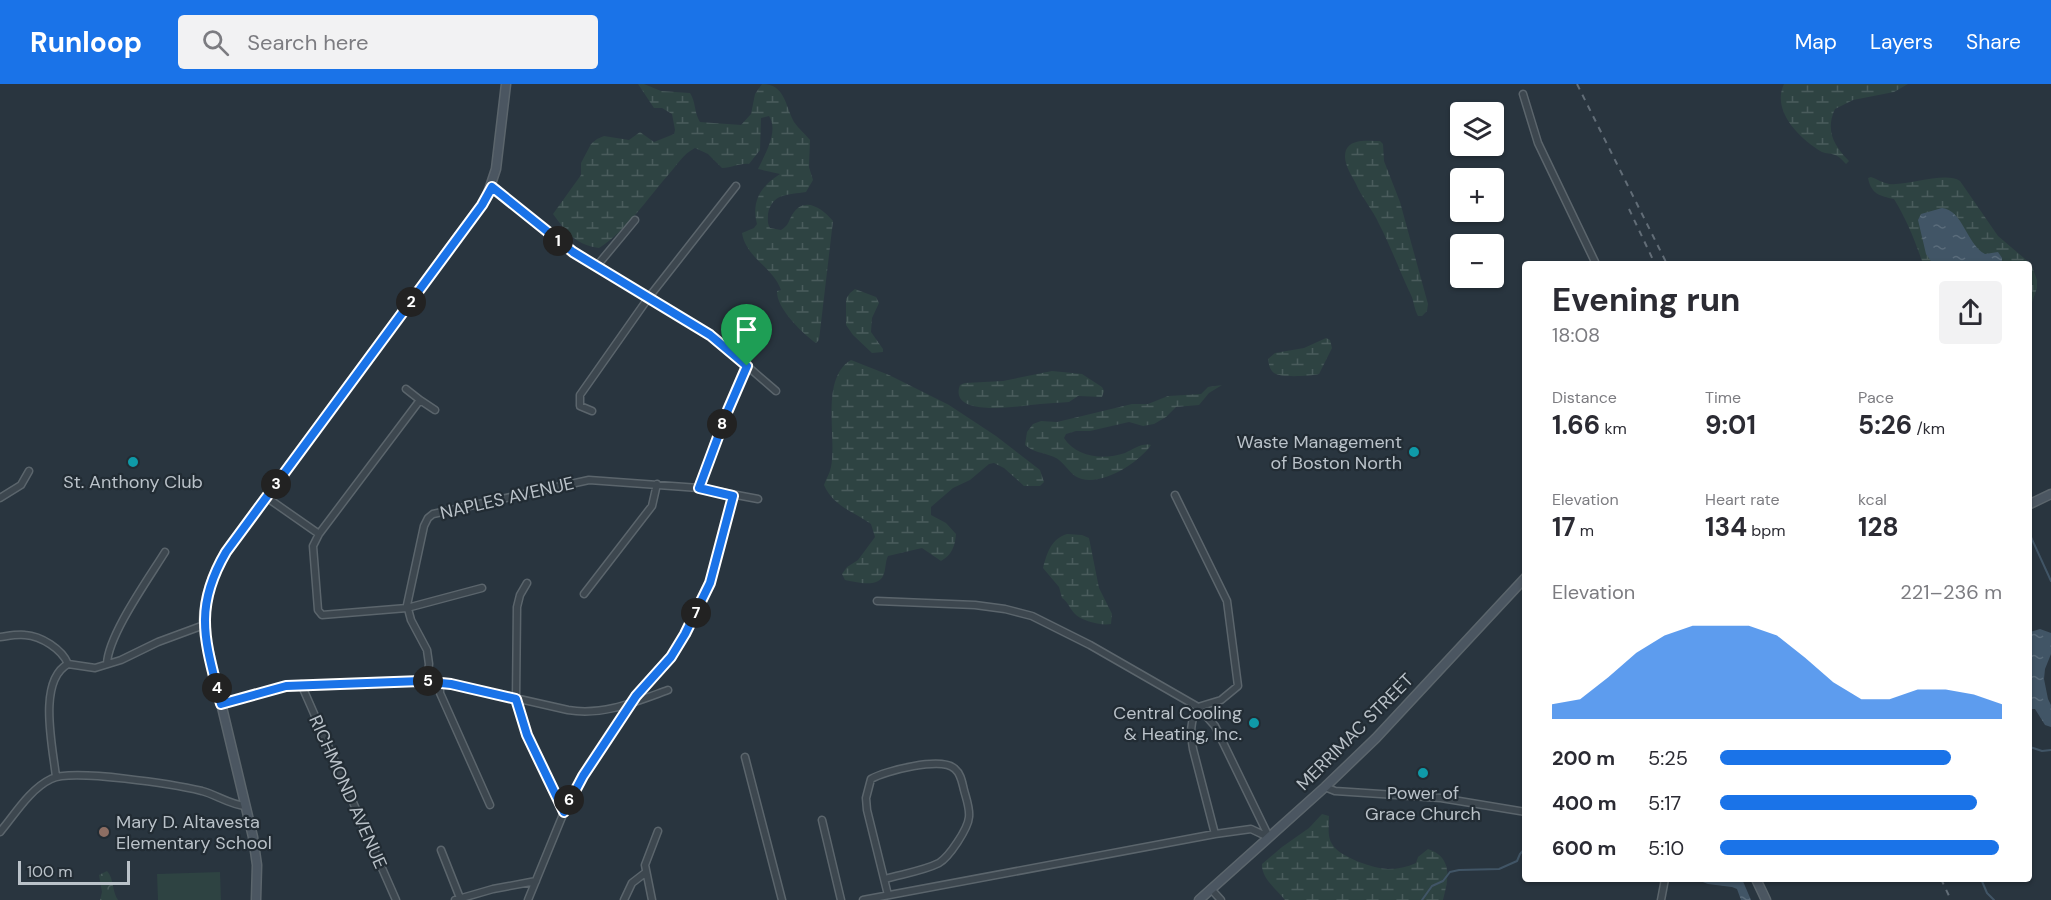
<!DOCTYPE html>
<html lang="en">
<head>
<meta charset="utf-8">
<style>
	:root { --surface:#fff; --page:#f2f2f3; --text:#2b2b33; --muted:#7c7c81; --accent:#1a73e8 }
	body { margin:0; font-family:"DM Sans",sans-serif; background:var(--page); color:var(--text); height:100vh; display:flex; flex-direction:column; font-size:22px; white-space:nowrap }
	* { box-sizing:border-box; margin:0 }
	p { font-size:20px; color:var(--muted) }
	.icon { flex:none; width:33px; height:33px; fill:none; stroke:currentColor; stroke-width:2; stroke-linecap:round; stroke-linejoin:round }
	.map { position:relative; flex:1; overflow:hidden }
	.side { position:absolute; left:1522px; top:177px; width:510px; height:621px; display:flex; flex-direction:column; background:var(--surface); border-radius:6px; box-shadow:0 2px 4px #0004 }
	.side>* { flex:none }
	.controls { position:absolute; left:1450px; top:18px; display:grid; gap:12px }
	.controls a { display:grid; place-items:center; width:54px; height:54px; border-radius:6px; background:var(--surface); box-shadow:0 2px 4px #0004; font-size:30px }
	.scale { position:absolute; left:18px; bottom:15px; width:112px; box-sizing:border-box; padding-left:6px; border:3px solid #bac2c9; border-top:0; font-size:16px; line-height:21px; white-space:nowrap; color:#bac2c9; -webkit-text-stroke:4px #222c34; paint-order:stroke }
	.pin { position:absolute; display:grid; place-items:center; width:51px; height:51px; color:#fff; margin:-62px -26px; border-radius:50% 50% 50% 0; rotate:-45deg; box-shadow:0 0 6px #0007 }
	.pin .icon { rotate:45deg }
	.km { position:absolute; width:30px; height:30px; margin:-15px; border-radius:50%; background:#222; color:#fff; font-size:16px; line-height:30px; text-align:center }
	.round { display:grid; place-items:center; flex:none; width:63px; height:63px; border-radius:6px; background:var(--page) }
	.summary { display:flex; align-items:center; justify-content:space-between; height:102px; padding:0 30px }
	h1 { font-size:33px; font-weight:700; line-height:45px }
	.figures { display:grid; grid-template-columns:repeat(3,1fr); gap:9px; height:102px; padding:6px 30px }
	.figures div { display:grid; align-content:center }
	.figures b { font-size:26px; font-weight:700 }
	.figures small { font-size:16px; font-weight:400 }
	.figures p { font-size:16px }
	.chart { height:168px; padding:12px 30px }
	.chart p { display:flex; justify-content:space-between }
	.chart svg { width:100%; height:108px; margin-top:6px; fill:var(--accent); opacity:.7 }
	ul { padding:0 30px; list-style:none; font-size:20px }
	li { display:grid; grid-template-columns:96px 72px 1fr; align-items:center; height:45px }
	li i { height:15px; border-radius:8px; background:var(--accent) }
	header { display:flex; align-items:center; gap:36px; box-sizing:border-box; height:84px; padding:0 30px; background:var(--accent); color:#fff }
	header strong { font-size:28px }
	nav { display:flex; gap:33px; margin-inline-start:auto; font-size:21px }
	.search { width:420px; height:54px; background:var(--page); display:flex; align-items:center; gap:15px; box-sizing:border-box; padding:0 21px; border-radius:6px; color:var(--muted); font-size:22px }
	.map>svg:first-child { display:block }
	.forest { fill:url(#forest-crowns) }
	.wetland { fill:url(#wetland-marsh) }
	.pitch { fill:#2e4342 }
	.water { fill:url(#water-ripples) }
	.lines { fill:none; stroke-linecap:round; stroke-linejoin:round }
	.stream { stroke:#415566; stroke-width:2 }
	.street-casing { stroke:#5b656c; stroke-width:9 }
	.secondary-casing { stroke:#5b656c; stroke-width:11 }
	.street { stroke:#3d474f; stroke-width:6 }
	.secondary { stroke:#4b5661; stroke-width:8 }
	.rail { stroke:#626d77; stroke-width:2; stroke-dasharray:6 6; stroke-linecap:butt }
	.route-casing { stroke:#fff; stroke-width:12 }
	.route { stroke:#1a73e8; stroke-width:8 }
	.culture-dot { fill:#0f9aa8; stroke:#222c34; stroke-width:2 }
	.education-dot { fill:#8d6e63; stroke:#222c34; stroke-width:2 }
	.labels { text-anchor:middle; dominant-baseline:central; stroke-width:4.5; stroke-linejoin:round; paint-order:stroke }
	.poi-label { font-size:18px; fill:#bac2c9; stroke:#222c34; text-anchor:end }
	.street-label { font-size:18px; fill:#bac2c9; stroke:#222c34 }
</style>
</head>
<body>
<header>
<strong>Runloop</strong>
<div class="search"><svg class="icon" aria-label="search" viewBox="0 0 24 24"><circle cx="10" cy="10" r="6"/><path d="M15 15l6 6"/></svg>Search here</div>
<nav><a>Map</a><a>Layers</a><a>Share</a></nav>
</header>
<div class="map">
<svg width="2051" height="816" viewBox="0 0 2051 816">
	<defs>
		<pattern id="forest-crowns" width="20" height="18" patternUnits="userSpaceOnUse" patternTransform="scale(1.5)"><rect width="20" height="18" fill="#2e4342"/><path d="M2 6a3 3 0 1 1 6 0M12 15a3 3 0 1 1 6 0" fill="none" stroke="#4a5c5c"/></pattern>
		<pattern id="wetland-marsh" width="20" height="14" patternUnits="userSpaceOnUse" patternTransform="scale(1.5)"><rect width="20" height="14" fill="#2e4342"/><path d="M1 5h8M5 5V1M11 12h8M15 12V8" fill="none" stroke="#4a5c5c"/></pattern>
		<pattern id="water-ripples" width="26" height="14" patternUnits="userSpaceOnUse" patternTransform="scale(1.5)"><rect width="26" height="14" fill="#415566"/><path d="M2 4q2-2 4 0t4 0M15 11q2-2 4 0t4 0" fill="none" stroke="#5a6c7b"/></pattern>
	</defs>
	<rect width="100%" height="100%" fill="#29353f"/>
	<!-- forest -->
	<path class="forest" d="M107,787C114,794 112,808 118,816H100L102,808L99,791Z"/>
	<!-- wetland -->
	<path class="wetland" d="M638,0H644L661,7L690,9C696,18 694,29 700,38L741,41L751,30L755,10L762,0C785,0 785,21 794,38C798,44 805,50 810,56L809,83L813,96L806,108C788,111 772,109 768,130C768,136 767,139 770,144L781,146C789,141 788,138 792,131C804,111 822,124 833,137L819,256L816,259C803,250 776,224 777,207L781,206C773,183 746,174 742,149L754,144L757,140C751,117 761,102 780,90L758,85C765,70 779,47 769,32L761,34L760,66L749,80C739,79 733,84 722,84L708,70L695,64C682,71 678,80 669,90C648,114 626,147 599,164C576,161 566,148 553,130L581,91V79L591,60L597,55L604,52L629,56L640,48L654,58L674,50L675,46L672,30L662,24H654Z
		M1784,0H1908L1894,8L1853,16L1835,25C1825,46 1834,62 1849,77L1846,80C1843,77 1839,72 1835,71C1831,69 1826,70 1822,68C1800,55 1771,27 1784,0Z
		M1380,57L1383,60L1384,77L1400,118L1428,220L1427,227L1422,232H1418C1414,225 1414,217 1411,211C1400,188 1391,163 1379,140C1373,126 1362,114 1356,100C1351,90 1342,78 1346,66C1351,54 1370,57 1380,57Z
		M1871,93C1877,95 1883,99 1889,100C1909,102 1945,87 1960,97L1998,152L2031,180L2037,196V204L2030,224V180H1923C1915,157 1907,136 1894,115C1880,112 1871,110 1868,94Z
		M855,205L876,213L879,219L872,234L871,248L883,265V268L872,269L853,251L846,241V215L850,209Z
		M1326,254L1330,256L1332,264L1319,290C1310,292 1281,294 1274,289C1269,285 1269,280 1268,275L1275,269L1304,264Z
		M851,276L889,291L949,321L996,352L1040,386L1044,398L1040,402H1024L1004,384L994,379L989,380L970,396L953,404L931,423V431L946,439L956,450C955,462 952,471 941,477L922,464L888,472C885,478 886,486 883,492C877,504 856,498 845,496L842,490L847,483L858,476L875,453L871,440C854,428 833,422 824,401C826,395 830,389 831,383C837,353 820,294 851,276Z
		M1052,287L1082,290L1102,303L1104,307L1102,313L1078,312L1069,318C1060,319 1050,319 1040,320C1026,321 947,336 960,301L965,299L1003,297Z
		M1222,301L1209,309L1199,321L1176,323L1166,333L1154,340L1143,342L1129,338L1090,347H1076L1066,350L1064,354C1077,374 1104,376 1125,369C1134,365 1141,359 1151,361C1139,379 1097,406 1075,392C1068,387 1062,376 1054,373C1043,368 1034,369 1025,361L1027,348L1033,340L1041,337L1057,338L1132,320H1148L1168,312L1201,310L1208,303Z
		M1067,450L1082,451L1089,454L1099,504L1112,530L1111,540C1101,542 1081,537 1074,529C1069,523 1068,518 1062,514L1059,503L1043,484C1047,469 1051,455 1067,450Z
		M1322,730L1329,732C1329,742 1327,752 1332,760C1339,773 1375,785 1388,785C1398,785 1407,783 1416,779L1418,773L1428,765C1454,774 1448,796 1443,816H1285C1277,806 1261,794 1262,780L1282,763L1309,744Z"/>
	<!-- pitch -->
	<path class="pitch" d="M220,788L221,816H158L157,790Z"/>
	<!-- water -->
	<path class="water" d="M1942,124C1963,126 1967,161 1985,170L1998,168L2002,174V180H1933L1926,170L1918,136L1921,130Z
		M2040,545L2051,549V570L2045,585L2044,595L2048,615L2051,621V643L2045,641L2035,625H2030V548Z
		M1695,795H1742L1751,816H1741L1737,805L1732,803L1708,800Z"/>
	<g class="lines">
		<!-- stream -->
		<path class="stream" d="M2030,451L2051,497
			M2030,663L2042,667L2051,666
			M1981,795L1987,809L1994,816
			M1422,816L1432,802L1443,797L1450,788L1459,786L1499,785L1517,777L1520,770L1526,763"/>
		<defs>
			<path id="street" d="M1523,10L1538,59L1596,180
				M492,103L573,168L716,255L776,307
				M596,183L635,136
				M420,316L435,326
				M592,327L580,322V311L649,213L736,102
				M699,404L728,326L747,282
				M1175,411L1227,517L1238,602L1221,616L1198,623C1190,637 1190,649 1193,665L1215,750
				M266,413L319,450L313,462L318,526L322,531L407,524L482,504
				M0,414L21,401L29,387
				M319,450L420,316L406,305
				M527,499L520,511L517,523L516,615L527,651L564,728
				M584,510L652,422L657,400
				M877,517L975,521L1005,525L1032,532L1090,561L1198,623L1215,642L1269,753
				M0,553C8,552 17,550 25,551C41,552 62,565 68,580
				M68,580L95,584L121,576L158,558L204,541
				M107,580C108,551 149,494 165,468
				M427,597L429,580L427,566L411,536L407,521L424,442L428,434L433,430L589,396L699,404L758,415
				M440,598V609L490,721
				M301,600L396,816
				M221,620L286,602L427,597L466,603L568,626C603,632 635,618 668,606
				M745,673L782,816
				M56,693C53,664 37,597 68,580
				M1325,703L1335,707L1441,714L1526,728
				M822,736L841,816
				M0,748C15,730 30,705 51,695C72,684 177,701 202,707C217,711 230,721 246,722
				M441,766L460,814
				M885,795C902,790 923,787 939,779C949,773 968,745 969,733C970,724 966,714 964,706C962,698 961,690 955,685C942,672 885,687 871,695L866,714L867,726L888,811
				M1211,805L1221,816
				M455,816L493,805L536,797
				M528,816L564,728L575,705L639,607L674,568L700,520L713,488L733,412
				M624,816L632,799L645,789
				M652,816L645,781L658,747
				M863,816L1215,750L1251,745L1268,753
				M1661,816L1665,795"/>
			<path id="secondary" d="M2030,420L2051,410
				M1756,795L1766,816
				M256,816L257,781L253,753L205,552C200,518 213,487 232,459L486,115L496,85L506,0
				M1199,816L1325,703L1376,654L1526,493"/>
		</defs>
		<!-- street casing -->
		<use href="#street" class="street-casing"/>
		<!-- secondary casing -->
		<use href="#secondary" class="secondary-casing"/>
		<!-- street -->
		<use href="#street" class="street"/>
		<!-- secondary -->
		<use href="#secondary" class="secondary"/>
		<!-- rail -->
		<path class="rail" d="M1577,0L1667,180
			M1629,125L1655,180
			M1941,795L1951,816"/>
	</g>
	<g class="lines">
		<defs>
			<path id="route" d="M492,103L573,168L710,251L747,282L728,326L699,404L733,412L710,499L685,550L671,573L636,612L583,692L564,728L527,651L516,615L451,600L421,597L286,602L221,620C206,559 192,526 226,468L482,121Z"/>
		</defs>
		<!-- route casing -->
		<use href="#route" class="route-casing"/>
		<!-- route -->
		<use href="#route" class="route"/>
	</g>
	<!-- markers -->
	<g class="culture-dot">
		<circle cx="1414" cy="368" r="6"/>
		<circle cx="133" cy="378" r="6"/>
		<circle cx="1254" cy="639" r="6"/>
		<circle cx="1423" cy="689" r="6"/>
	</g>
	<circle class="education-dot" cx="104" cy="748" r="6"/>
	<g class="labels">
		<!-- poi labels -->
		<g class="poi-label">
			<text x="1402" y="358">Waste Management<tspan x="1402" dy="21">of Boston North</tspan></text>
			<text x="133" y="398" text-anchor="middle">St. Anthony Club</text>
			<text x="1242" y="629">Central Cooling<tspan x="1242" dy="21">&amp; Heating, Inc.</tspan></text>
			<text x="1423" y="709" text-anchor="middle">Power of<tspan x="1423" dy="21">Grace Church</tspan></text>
			<text x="116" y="738" text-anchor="start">Mary D. Altavesta<tspan x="116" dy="21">Elementary School</tspan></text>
		</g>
		<!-- street labels -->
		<g class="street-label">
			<text transform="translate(507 414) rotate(-13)">NAPLES AVENUE</text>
			<text transform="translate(1355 648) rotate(-45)">MERRIMAC STREET</text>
			<text transform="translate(348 708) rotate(66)">RICHMOND AVENUE</text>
		</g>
	</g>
</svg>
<div class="controls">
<a><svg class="icon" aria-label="layers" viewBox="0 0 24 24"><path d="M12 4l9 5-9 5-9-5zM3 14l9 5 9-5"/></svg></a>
<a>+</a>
<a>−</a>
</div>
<div class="scale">100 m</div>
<div class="pin" style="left:747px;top:282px;background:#1e9e55"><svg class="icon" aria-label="arrive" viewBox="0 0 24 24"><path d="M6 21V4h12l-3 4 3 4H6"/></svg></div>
<b class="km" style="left:558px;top:157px">1</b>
<b class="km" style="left:411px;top:218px">2</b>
<b class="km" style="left:276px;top:400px">3</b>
<b class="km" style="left:217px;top:604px">4</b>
<b class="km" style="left:428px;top:597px">5</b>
<b class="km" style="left:569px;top:716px">6</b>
<b class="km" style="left:696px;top:529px">7</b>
<b class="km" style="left:722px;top:340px">8</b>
<section class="side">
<div class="summary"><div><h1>Evening run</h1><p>18:08</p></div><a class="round"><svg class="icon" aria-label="share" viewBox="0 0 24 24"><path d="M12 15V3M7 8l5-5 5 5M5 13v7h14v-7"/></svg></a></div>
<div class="figures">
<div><p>Distance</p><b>1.66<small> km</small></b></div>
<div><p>Time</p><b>9:01</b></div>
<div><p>Pace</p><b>5:26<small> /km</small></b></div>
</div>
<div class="figures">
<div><p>Elevation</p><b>17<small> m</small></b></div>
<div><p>Heart rate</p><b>134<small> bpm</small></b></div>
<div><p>kcal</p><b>128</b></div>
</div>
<div class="chart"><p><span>Elevation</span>221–236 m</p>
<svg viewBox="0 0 160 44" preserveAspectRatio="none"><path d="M0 44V38L10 36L20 27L30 17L40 10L50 6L60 6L70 6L80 10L90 19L100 29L110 36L120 36L130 32L140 32L150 34L160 38V44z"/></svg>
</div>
<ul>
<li><b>200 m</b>5:25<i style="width:82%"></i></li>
<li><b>400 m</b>5:17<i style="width:91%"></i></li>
<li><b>600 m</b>5:10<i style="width:99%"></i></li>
</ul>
</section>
</div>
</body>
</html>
